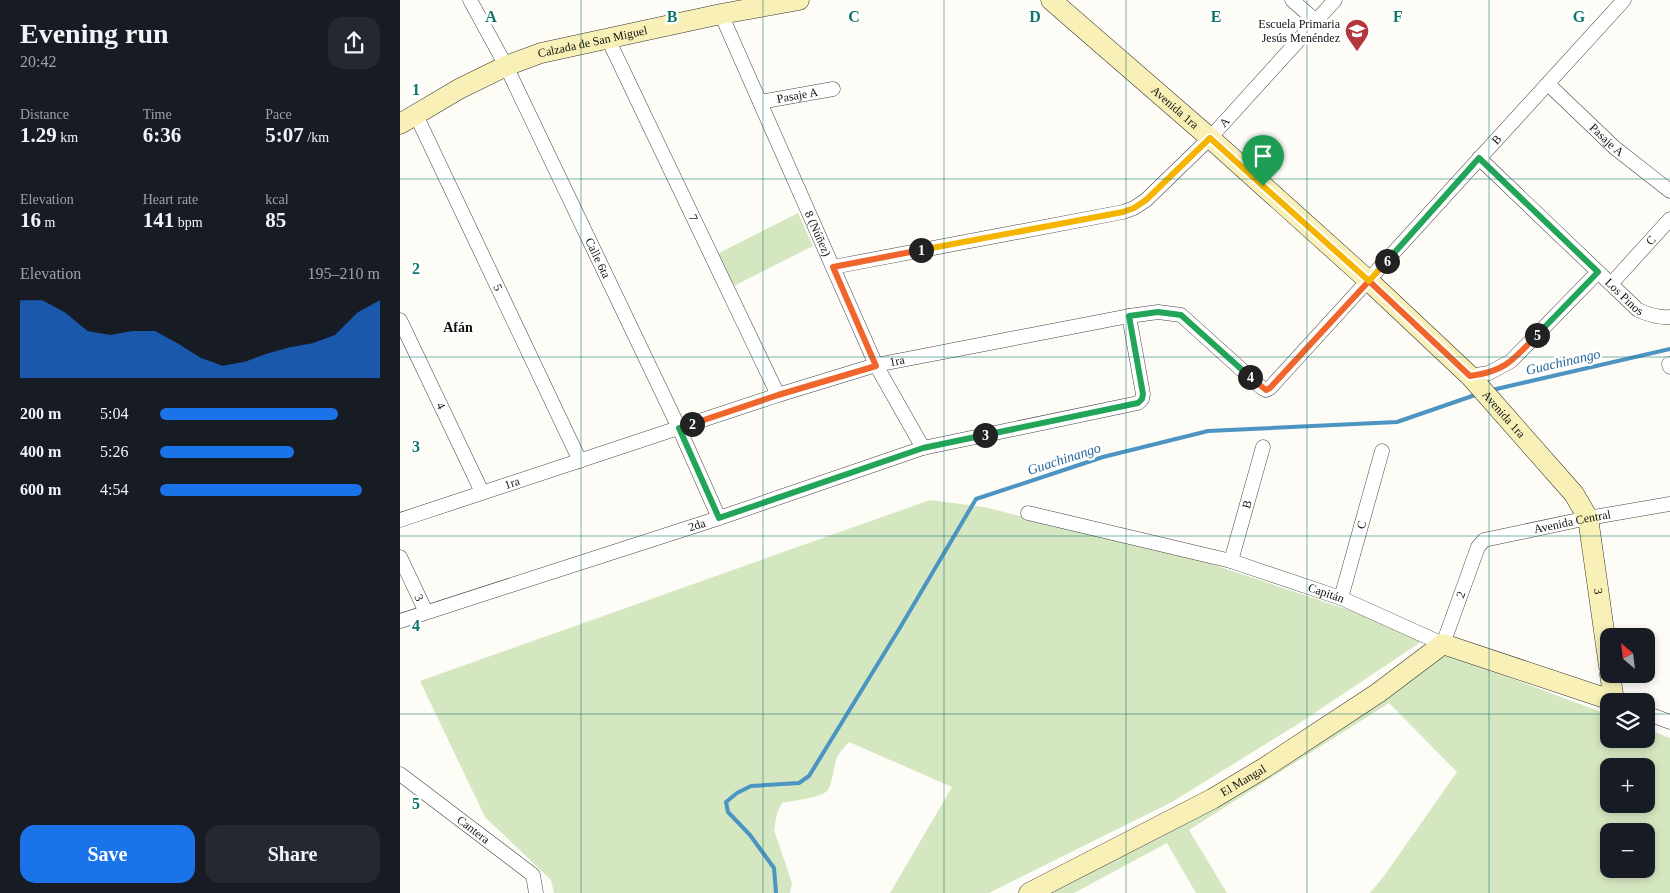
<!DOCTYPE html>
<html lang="en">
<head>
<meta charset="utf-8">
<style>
	:root { --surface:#171b24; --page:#242831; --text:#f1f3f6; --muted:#9ea1a6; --accent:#1a73e8 }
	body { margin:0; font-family:"Times New Roman",serif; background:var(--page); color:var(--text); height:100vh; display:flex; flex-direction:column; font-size:19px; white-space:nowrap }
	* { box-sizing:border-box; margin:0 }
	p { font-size:16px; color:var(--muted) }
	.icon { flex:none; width:28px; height:28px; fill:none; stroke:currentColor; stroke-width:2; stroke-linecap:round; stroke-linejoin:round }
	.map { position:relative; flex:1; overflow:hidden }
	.details { display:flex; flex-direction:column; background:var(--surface); width:400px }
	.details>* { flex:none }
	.needle { width:32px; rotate:332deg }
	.fabs { position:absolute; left:1200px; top:628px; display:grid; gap:10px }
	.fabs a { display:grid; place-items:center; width:55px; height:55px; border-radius:10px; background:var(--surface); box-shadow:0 2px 8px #0003; font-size:25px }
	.pin { position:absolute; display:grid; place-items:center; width:42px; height:42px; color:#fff; margin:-51px -21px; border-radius:50% 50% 50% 0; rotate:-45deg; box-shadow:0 0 5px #0007 }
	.pin .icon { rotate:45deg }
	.km { position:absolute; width:25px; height:25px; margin:-12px; border-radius:50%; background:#222; color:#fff; font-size:14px; line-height:25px; text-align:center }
	.round { display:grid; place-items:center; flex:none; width:52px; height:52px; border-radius:15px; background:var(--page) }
	.head { display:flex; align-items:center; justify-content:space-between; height:85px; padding:0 20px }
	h1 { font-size:28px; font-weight:700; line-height:38px }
	.figures { display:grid; grid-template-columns:repeat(3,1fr); gap:8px; height:85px; padding:5px 20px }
	.figures div { display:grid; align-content:center }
	.figures b { font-size:21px; font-weight:700 }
	.figures small { font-size:14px; font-weight:400 }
	.figures p { font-size:14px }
	.chart { height:140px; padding:10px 20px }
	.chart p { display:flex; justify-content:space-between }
	.chart svg { width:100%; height:90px; margin-top:5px; fill:var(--accent); opacity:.7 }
	.action { display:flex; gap:10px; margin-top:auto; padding:10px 20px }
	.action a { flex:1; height:58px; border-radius:15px; background:var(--accent); color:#fff; font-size:20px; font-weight:700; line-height:58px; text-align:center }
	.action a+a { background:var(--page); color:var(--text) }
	ul { padding:0 20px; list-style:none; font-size:16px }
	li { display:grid; grid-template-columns:80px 60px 1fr; align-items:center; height:38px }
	li i { height:12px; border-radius:6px; background:var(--accent) }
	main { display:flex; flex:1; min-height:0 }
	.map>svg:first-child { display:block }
	.green { fill:#d5e7c1; fill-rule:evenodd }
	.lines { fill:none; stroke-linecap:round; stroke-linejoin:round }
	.stream { stroke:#4c94c1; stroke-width:4 }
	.street-casing { stroke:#444; stroke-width:15 }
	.secondary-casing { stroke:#333; stroke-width:21 }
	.street { stroke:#fff; stroke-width:14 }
	.secondary { stroke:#f8f0b7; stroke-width:20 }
	.split-1-casing { stroke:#fff; stroke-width:10 }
	.split-2-casing { stroke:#fff; stroke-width:10 }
	.split-3-casing { stroke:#fff; stroke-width:10 }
	.split-4-casing { stroke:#fff; stroke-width:10 }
	.split-5-casing { stroke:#fff; stroke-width:10 }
	.split-6-casing { stroke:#fff; stroke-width:10 }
	.split-7-casing { stroke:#fff; stroke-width:10 }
	.split-1 { stroke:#f5b400; stroke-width:6 }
	.split-2 { stroke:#f0652b; stroke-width:6 }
	.split-3 { stroke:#22a559; stroke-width:6 }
	.split-4 { stroke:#22a559; stroke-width:6 }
	.split-5 { stroke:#f0652b; stroke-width:6 }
	.split-6 { stroke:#22a559; stroke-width:6 }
	.split-7 { stroke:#f5b400; stroke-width:6 }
	.grid { fill:none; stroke:#0f766e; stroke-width:1; stroke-opacity:0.55 }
	.labels { text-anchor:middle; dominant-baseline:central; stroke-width:5; stroke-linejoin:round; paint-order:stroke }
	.poi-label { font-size:12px; fill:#111; stroke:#fff; text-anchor:end }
	.street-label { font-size:12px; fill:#111; stroke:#fff }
	.neighbourhood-label { font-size:14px; font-weight:bold; fill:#111; stroke:#fff }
	.water-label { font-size:14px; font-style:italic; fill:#246798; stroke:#fff }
	.grid-label { font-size:16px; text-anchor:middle; font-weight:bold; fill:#0f766e; stroke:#fff; stroke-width:5; stroke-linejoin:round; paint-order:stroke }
</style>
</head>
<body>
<main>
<section class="details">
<div class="head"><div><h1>Evening run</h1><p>20:42</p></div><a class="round"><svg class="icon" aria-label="share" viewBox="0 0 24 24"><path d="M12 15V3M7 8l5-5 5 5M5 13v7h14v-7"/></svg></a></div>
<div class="figures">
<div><p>Distance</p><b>1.29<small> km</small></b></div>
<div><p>Time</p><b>6:36</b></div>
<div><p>Pace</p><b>5:07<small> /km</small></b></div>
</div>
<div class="figures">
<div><p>Elevation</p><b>16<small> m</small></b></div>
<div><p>Heart rate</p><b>141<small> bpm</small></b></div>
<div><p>kcal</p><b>85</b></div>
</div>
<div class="chart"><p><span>Elevation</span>195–210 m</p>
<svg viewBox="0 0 160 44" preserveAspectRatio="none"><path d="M0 44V6L10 6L20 12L30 21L40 23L50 21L60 21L70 27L80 34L90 38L100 36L110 32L120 29L130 27L140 23L150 12L160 6V44z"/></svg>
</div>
<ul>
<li><b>200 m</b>5:04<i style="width:81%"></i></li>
<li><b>400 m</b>5:26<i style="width:61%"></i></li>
<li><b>600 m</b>4:54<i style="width:92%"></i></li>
</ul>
<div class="action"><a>Save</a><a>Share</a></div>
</section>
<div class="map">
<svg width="1270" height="893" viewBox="0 0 1270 893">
	<rect width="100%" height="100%" fill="#fefcf6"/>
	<!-- green -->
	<path class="green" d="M398,213L413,246L332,287L315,255Z
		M530,500L584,507L808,563L964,615L1017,637L1021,642L898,724L772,802L589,893H490L552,787L449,742C445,747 440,751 437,757C434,766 432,786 427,791C418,799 394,800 382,803L377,813L374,830L392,883L390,893H154L151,880L85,817L20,681Z
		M1044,653L1209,715V739H1246V729L1270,738V893H970L984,876L1057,772L989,703L789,830L827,893H796L767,843L674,893H653L821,804ZM1209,766H1246V804H1209ZM1209,831H1246V869H1209Z"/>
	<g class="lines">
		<!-- stream -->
		<path class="stream" d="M1092,390L1270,349
			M376,893L374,868L350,835L328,812L326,802L337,793L351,786L399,783L409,776L501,626L576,499L703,457L808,431L997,422L1078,394"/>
		<defs>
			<g id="street">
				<path id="s1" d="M70,0L106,66L279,428L319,518"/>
				<path d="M892,0L916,21"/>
				<path id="s2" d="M321,14L476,365L523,448"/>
				<path id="s3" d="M208,39L378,395"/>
				<path id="s4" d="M1148,84L1215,148L1270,191"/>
				<path id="s5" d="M360,102L433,89"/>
				<path id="s6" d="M16,115L180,461"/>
				<path id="s7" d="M1079,158L1238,310C1247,314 1259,318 1270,317"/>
				<path id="s8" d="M433,267L723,212L734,208L746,200L810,138L935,0"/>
				<path id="s9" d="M1211,284L1270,219"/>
				<path id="s10" d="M0,320L82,492"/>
				<path d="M1269,364L1270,367"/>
				<path d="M1070,376L1089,373L1111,361L1198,272"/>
				<path id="s11" d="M628,513L831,561L941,598L1043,644L1078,547L1084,540L1188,518L1270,504"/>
				<path id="s12" d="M0,520L378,395L476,365L729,316L758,312L781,315L862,388L866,390L870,388L1224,0"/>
				<path id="s13" d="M0,557L26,612"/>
				<path id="s14" d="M831,561L863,447"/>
				<path id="s15" d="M941,598L982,451"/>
				<path id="s16" d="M0,621L319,518L523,448L738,403L742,399L743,394L729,316"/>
				<path d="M1246,713L1270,722"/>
				<path id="s17" d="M0,774L133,875L136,893"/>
			</g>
			<g id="secondary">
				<path id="s18" d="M651,0L810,138L969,281L1070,376L1174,494L1188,518L1209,666"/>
				<path id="s19" d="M0,124L59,89L106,66L141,53L321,14L399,0"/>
				<path id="s20" d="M629,893L812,799L864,768L978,693L1043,644L1214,701L1210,674"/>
			</g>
		</defs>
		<!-- street casing -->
		<use href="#street" class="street-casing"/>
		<!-- secondary casing -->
		<use href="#secondary" class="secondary-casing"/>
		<!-- street -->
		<use href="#street" class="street"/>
		<!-- secondary -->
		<use href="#secondary" class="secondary"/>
	</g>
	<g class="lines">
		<defs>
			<path id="split-1" d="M521,250L723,212L734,208L746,200L810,138L863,186"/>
			<path id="split-2" d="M292,424L378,395L476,366L433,267L521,250"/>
			<path id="split-3" d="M292,424L279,428L319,518L523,448L585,435"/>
			<path id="split-4" d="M585,435L738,403L742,399L743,394L729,316L758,312L781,315L850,377"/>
			<path id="split-5" d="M850,377L866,390L870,388L969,281L1070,376C1106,371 1113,360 1137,335"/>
			<path id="split-6" d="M987,261L1079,158L1198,272L1137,335"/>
			<path id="split-7" d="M863,186L969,281L987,261"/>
		</defs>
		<!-- split-1 casing -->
		<use href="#split-1" class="split-1-casing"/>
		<!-- split-2 casing -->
		<use href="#split-2" class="split-2-casing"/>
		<!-- split-3 casing -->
		<use href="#split-3" class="split-3-casing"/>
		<!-- split-4 casing -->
		<use href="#split-4" class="split-4-casing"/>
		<!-- split-5 casing -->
		<use href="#split-5" class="split-5-casing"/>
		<!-- split-6 casing -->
		<use href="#split-6" class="split-6-casing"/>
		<!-- split-7 casing -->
		<use href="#split-7" class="split-7-casing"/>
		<!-- split-1 -->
		<use href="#split-1" class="split-1"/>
		<!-- split-2 -->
		<use href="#split-2" class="split-2"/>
		<!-- split-3 -->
		<use href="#split-3" class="split-3"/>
		<!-- split-4 -->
		<use href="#split-4" class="split-4"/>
		<!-- split-5 -->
		<use href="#split-5" class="split-5"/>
		<!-- split-6 -->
		<use href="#split-6" class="split-6"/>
		<!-- split-7 -->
		<use href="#split-7" class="split-7"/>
	</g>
	<!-- grid -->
	<path class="grid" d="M181,0V893M363,0V893M544,0V893M726,0V893M907,0V893M1089,0V893M0,179H1270M0,357H1270M0,536H1270M0,714H1209M1246,714H1270"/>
	<!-- icons -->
	<defs>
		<symbol id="school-pin" viewBox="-11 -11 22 30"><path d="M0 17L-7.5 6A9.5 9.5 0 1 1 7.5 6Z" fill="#b5353c" stroke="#fff"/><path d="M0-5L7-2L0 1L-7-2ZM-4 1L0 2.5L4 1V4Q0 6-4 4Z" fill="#fff"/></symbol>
	</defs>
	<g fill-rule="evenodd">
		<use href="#school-pin" x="943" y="17" width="28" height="38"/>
	</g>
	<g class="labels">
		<!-- poi labels -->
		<g class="poi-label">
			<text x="940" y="24">Escuela Primaria<tspan x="940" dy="14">Jesús Menéndez</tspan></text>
		</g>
		<!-- street labels -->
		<g class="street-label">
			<text stroke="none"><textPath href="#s19" startOffset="211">Calzada de San Miguel</textPath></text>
			<text stroke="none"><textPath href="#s5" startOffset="38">Pasaje A</textPath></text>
			<text stroke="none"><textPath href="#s18" startOffset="164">Avenida 1ra</textPath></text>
			<text stroke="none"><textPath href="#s8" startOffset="432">A</textPath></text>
			<text stroke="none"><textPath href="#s12" startOffset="1265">B</textPath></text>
			<text stroke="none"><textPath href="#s4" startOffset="81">Pasaje A</textPath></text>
			<text stroke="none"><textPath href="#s3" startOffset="198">7</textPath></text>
			<text stroke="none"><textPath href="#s2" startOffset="240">8 (Núñez)</textPath></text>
			<text stroke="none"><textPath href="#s9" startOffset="59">C</textPath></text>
			<text stroke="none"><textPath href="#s1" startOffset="288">Calle 6ta</textPath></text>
			<text stroke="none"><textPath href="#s6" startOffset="191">5</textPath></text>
			<text stroke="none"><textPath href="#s7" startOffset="201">Los Pinos</textPath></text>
			<text stroke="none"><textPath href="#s12" startOffset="522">1ra</textPath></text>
			<text stroke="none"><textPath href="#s10" startOffset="95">4</textPath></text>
			<text stroke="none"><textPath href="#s18" startOffset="614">Avenida 1ra</textPath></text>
			<text stroke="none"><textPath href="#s12" startOffset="118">1ra</textPath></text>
			<text stroke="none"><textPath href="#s14" startOffset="59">B</textPath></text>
			<text stroke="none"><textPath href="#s11" startOffset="639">Avenida Central</textPath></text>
			<text stroke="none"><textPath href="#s15" startOffset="76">C</textPath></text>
			<text stroke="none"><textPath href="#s16" startOffset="312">2da</textPath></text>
			<text stroke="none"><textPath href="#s18" startOffset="822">3</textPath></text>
			<text stroke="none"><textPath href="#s11" startOffset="309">Capitán</textPath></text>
			<text stroke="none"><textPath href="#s11" startOffset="489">2</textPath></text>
			<text stroke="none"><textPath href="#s13" startOffset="45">3</textPath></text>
			<text stroke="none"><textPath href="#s20" startOffset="242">El Mangal</textPath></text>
			<text stroke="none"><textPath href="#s17" startOffset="92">Cantera</textPath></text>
		</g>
		<!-- neighbourhood labels -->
		<g class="neighbourhood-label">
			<text x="58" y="327">Afán</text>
		</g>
		<!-- water labels -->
		<g class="water-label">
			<text transform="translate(1163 362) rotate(-13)">Guachinango</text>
			<text transform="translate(664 459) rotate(-18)">Guachinango</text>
		</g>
	</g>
	<g class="grid-label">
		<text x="91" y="22">A</text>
		<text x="272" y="22">B</text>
		<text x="454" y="22">C</text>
		<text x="635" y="22">D</text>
		<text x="816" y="22">E</text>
		<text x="998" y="22">F</text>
		<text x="1179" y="22">G</text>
		<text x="16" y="95">1</text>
		<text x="16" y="274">2</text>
		<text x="16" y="452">3</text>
		<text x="16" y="631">4</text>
		<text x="16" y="809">5</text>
	</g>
</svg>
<div class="fabs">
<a><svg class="needle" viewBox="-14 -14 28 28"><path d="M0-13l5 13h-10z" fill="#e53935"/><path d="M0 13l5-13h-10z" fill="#9ea1a6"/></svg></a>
<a><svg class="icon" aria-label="layers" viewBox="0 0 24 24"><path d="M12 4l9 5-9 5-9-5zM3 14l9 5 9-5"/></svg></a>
<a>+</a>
<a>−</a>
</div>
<div class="pin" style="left:863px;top:186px;background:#1e9e55"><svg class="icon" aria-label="arrive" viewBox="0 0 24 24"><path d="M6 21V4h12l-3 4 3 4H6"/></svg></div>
<b class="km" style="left:521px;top:250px">1</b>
<b class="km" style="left:292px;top:424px">2</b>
<b class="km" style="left:585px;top:435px">3</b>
<b class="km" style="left:850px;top:377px">4</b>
<b class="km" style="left:1137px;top:335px">5</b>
<b class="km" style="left:987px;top:261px">6</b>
</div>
</main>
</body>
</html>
